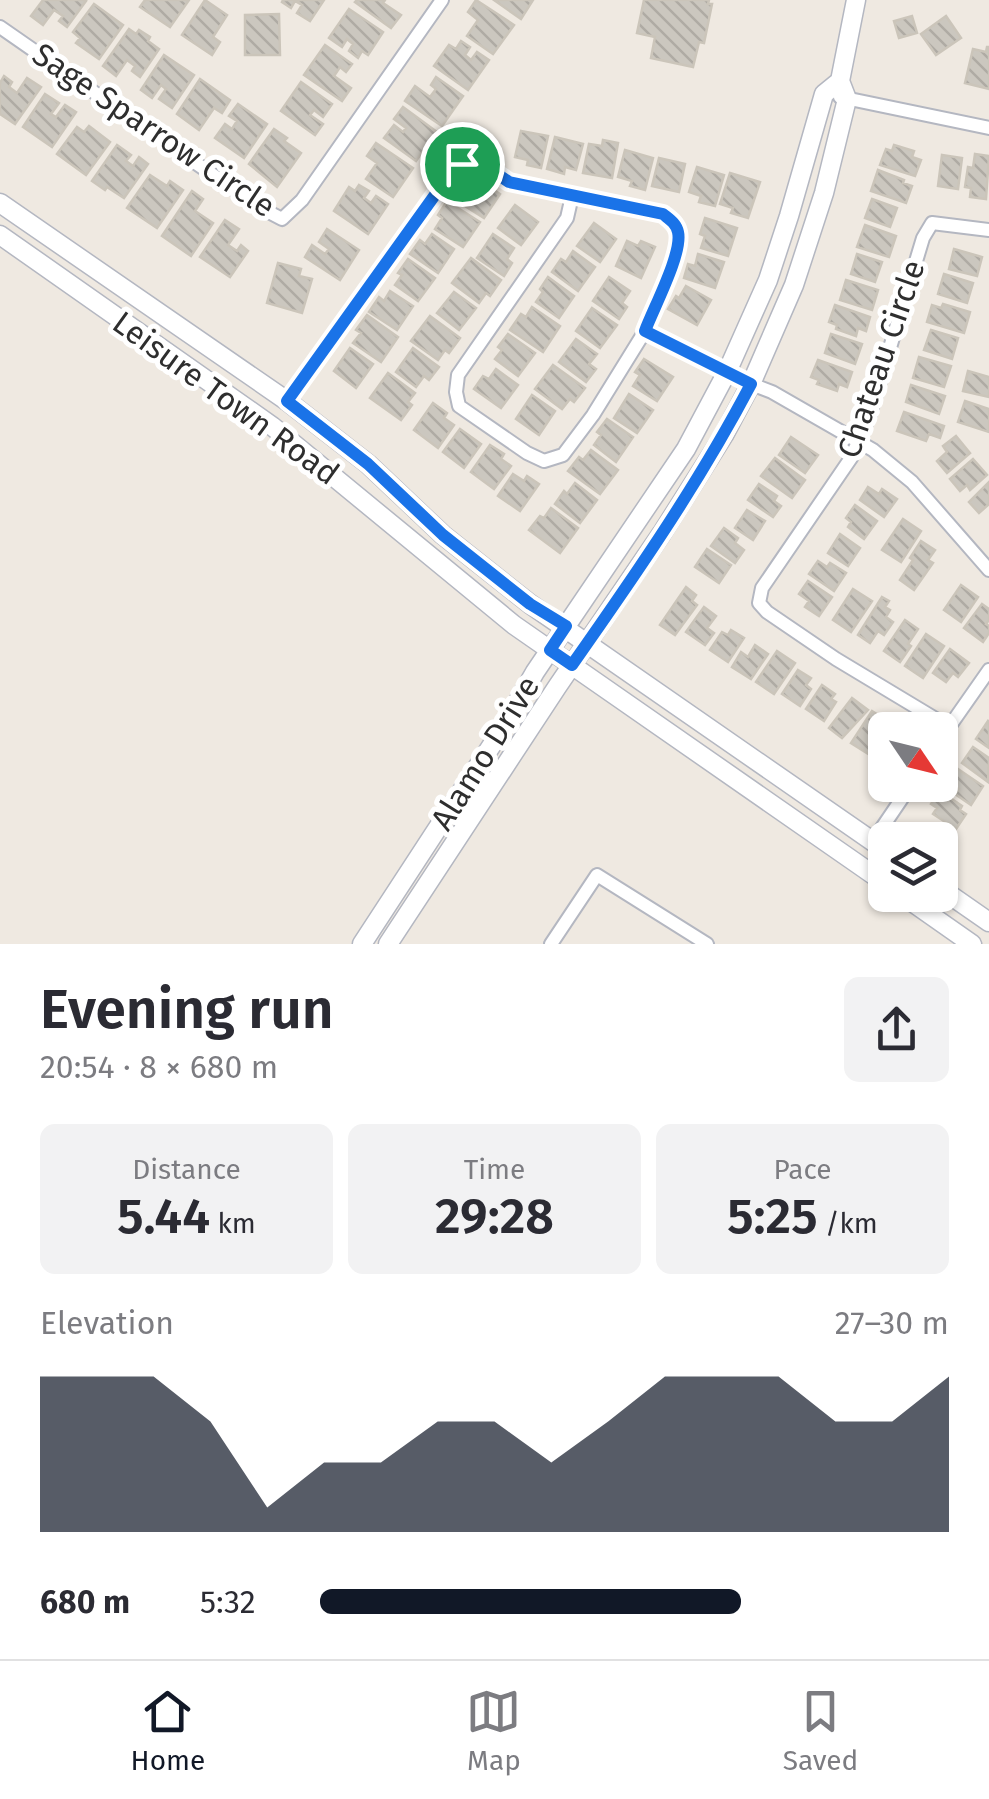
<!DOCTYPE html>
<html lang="en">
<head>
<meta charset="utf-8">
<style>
	:root { --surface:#fff; --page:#f2f2f3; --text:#2b2b33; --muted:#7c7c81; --line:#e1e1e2; --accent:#111827 }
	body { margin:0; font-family:"Fira Sans",sans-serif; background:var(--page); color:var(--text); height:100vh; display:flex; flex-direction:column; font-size:38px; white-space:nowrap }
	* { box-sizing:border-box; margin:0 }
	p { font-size:32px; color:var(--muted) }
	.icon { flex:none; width:55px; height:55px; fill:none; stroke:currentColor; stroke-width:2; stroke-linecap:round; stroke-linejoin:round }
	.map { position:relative; height:944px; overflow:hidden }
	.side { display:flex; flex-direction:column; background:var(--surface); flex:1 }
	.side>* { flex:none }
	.needle { width:65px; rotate:125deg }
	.buttons { position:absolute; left:868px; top:712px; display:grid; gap:20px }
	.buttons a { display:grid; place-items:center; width:90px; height:90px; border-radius:15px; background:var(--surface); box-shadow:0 2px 8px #0004; font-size:50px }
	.pin { position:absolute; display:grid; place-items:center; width:85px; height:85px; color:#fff; margin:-42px; border:5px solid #fff; border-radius:50%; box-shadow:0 2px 10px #0007 }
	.round { display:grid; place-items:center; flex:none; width:105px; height:105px; border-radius:15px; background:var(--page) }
	.overview { display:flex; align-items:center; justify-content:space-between; height:170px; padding:0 40px }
	h1 { font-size:55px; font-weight:600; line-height:75px }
	.stats { display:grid; grid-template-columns:repeat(3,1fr); gap:15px; height:170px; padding:10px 40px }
	.stats div { display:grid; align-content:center; border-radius:15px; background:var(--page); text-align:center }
	.stats b { font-size:50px; font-weight:600 }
	.stats small { font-size:28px; font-weight:400 }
	.stats p { font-size:28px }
	.chart { height:280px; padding:20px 40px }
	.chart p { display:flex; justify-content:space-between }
	.chart svg { width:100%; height:180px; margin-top:10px; fill:var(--accent); opacity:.7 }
	ul { padding:0 40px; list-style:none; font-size:32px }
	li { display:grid; grid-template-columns:160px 120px 1fr; align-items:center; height:75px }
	li i { height:25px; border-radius:12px; background:var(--accent) }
	.tabs { display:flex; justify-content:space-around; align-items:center; height:140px; border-top:2px solid var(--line); background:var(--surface); font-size:28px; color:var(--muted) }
	.tabs a { display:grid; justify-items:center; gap:5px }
	.tabs .selected { color:var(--accent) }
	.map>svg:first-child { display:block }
	.building { fill:url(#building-back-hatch); stroke:#cbc5ba; stroke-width:2.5 }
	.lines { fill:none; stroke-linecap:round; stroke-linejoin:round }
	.street-casing { stroke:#b4b7c1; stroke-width:16 }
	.secondary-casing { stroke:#b4b7c1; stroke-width:21 }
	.street { stroke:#fff; stroke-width:12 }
	.secondary { stroke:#fff; stroke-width:18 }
	.route-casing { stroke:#fff; stroke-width:20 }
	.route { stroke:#1a73e8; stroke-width:12 }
	.labels { text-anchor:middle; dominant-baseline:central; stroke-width:10; stroke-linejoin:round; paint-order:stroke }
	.street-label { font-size:32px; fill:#2e2e2e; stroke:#fff }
</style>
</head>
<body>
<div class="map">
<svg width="989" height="944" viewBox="0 0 989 944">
	<defs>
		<pattern id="building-back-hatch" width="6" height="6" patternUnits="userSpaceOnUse" patternTransform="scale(2.5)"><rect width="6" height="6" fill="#cbc7bf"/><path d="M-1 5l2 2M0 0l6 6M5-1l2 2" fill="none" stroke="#afaba4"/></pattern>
	</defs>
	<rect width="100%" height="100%" fill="#efe9e1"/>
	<!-- building -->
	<path class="building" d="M43,0H84L86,1L67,27L59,21L63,16L54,10L43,25L31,16Z
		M145,0H189L170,27L140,7Z
		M205,0L227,15L213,37L220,42L212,55L182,35Z
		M283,0H324L310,21L297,13L302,5L295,1L291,8L282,2Z
		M357,0H385L383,3L401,15L391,28L355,2Z
		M476,0L514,25L493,54L467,36L478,20L468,12Z
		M494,0H533L521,19Z
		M644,0H709L708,4H712L704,43L699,42L693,67L651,58L655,37L637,33Z
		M94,4L123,25L99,59L76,43L80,38L73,32Z
		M349,9L383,32L368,55L362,51L358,58L349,51L353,44L347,39L342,47L329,38Z
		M279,14L280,55H245V15Z
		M912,16L917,33L899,38L894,21Z
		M946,16L961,38L936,55L921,34Z
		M129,29L136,34L139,30L150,37L148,41L159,49L140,77L132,71L135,66L127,60L116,76L103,66Z
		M461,41L470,47L465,55L471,60L477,52L489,60L468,90L434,66L449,45L456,49Z
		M325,45L352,64L346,72L340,67L334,76L351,88L342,101L304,75Z
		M987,47H989V89L965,83L973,49L986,52Z
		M164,55L194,75L172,108L159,99L166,89L161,85L152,98L141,90Z
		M4,76L12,82L9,87L17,93L27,78L41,87L15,124L0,114V83Z
		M436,77L463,96L442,126L405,101L415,86L430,97L436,89L431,85Z
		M200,79L230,100L222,113L214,108L199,130L177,114Z
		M301,82L332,104L323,117L314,110L310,115L323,124L315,135L281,111Z
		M45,94L59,103L51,114L56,117L65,105L76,112L52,147L23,127Z
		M238,104L267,124L244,158L215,138L225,124L232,129L237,121L229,116Z
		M403,107L437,132L416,161L384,138L394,125L403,132L406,128L394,119Z
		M89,126L110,142L86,175L57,154L77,127L84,132Z
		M274,129L287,138L284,141L301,153L277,187L249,164Z
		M521,131L548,136L541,168L527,165L528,160L515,157Z
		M555,137L583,144L576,170L565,167L564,174L547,169Z
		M603,140L618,143L612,178L583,173L589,144L602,146Z
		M376,143L413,168L393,197L366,179L377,163L367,156Z
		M117,145L131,155L126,161L133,166L139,157L148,164L124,198L107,187L105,190L92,181Z
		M894,145L914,151L912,157L921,160L915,176L880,165L886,149L892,151Z
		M625,150L653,158L645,190L630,186L632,181L618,177Z
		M975,154L989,156L986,199L970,197L971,188L965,187L968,167L973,168Z
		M942,155L962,158L958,189L938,186Z
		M659,158L685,164L679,192L652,186Z
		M697,167L724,175L715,206L699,202L701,196L689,192Z
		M878,170L904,180L903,183L912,186L906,203L871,191Z
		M730,173L760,182L748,218L731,213L733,208L720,204Z
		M150,175L167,186L170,181L183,190L157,228L127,208Z
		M473,176L500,194L484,218L460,203L468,192L464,190Z
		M359,185L369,191L364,198L371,203L376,196L388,204L368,234L334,211L349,187L355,191Z
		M192,191L203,199L195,211L213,223L191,256L162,236Z
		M872,199L897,208L890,227L865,218Z
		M447,201L480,222L463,247L435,229L442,218L438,215Z
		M515,205L538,222L521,245L498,228Z
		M705,218L737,228L728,256L701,248L705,236L700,234Z
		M225,220L239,229L228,245L237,251L241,245L248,251L230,277L200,257Z
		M594,223L616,239L600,262L577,246Z
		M865,225L896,236L889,257L857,247Z
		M327,229L359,250L340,280L305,257L312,245L325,254L329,249L319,242Z
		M432,234L454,249L438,273L410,254L420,240L425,244Z
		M493,234L514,248L507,259L512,263L504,276L477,258Z
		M627,241L638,246L641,241L655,247L641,278L616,266Z
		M954,249L982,257L977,276L949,269Z
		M573,251L595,267L578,291L552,272L561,259L566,262Z
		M698,254L724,262L715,288L684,278L688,264L695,266Z
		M857,254L882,262L875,282L851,274Z
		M471,258L501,280L490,296L486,293L479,303L452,283Z
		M408,259L435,278L418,301L395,285L402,275L398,273Z
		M278,263L301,269L299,276L312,279L302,313L267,303Z
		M944,274L973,283L967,303L938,294Z
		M548,277L574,296L559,318L536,302L543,292L540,289Z
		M609,277L630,291L622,303L627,307L619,319L593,301Z
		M846,280L878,290L872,310L840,300Z
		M686,286L711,300L697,325L668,309L676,296L679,298Z
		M390,291L413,306L397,330L369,312L379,297L384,301Z
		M454,292L476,308L459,330L437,313Z
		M943,304L970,312L964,333L927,322L932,305L941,308Z
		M835,305L870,317L866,331L858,328L856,336L836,329L837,325L829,322Z
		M532,307L560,326L543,352L510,330L521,314L526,317Z
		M592,308L617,325L600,348L576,331Z
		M367,315L398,337L381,362L353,343L361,333L356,330Z
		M430,316L460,338L449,353L445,350L438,360L411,341Z
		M931,330L958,338L952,359L924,350Z
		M508,334L535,353L518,376L495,359L502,350L498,347Z
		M831,334L862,344L855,364L825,353Z
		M576,339L597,354L589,364L596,369L586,382L559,362Z
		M350,348L373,364L356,388L334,371Z
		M413,348L439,367L429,380L424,376L416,387L396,372Z
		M919,357L951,366L944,387L913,378Z
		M644,359L673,377L657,401L633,386L640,375L635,372Z
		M818,360L852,372L847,387L839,384L837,391L817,384L819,380L811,377Z
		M553,365L585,388L574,402L570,399L562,409L535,389Z
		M496,369L518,385L501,408L474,389L483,376L489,379Z
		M968,371L989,377V397L963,391Z
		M388,373L415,393L408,402L412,405L401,420L370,398Z
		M911,385L945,396L939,414L906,402Z
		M629,394L653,410L637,433L614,418Z
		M532,395L555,411L539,435L516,419Z
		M965,401L989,409V432L958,422Z
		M433,403L447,413L444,418L454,425L438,448L414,430Z
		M904,412L944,426L940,438L929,434L926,441L897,431Z
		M607,419L633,437L616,462L594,445L601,435L597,432Z
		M460,429L481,444L464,468L443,452Z
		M956,436L970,453L947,473L937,461L947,452L943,446Z
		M791,437L818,455L805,473L779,455Z
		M490,445L504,454L501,459L511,466L494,489L471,472Z
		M591,450L618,470L600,494L568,471L579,457L583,460Z
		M775,458L805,480L792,498L761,476Z
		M973,459L987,475L970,490L967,485L960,491L950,479Z
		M513,474L524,481L527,476L539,484L520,511L498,496Z
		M989,482V504L979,513L969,502Z
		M575,483L597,500L580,523L555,504L564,491L567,494Z
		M759,484L777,496L774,501L781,506L773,517L748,500Z
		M868,487L879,494L882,489L897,499L884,517L860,500Z
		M855,505L877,521L864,539L848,527L851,522L846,518Z
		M551,508L578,528L560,553L529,530L540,516L544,518Z
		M747,510L765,521L753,540L735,528Z
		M903,519L921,531L901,562L882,550Z
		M724,528L738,538L735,543L744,550L735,563L711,546Z
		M840,534L860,548L848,566L828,553Z
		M921,541L935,550L928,560L933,563L914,590L900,580L913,560L910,558Z
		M707,549L731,565L719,583L695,567Z
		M818,561L827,567L830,563L846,573L834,591L809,574Z
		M808,581L832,597L819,616L805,607L809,601L799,594Z
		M961,585L978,597L961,622L944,610Z
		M686,587L696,595L692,601L697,605L675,635L660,625Z
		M853,589L872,601L851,632L833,620Z
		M882,597L889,601L885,607L890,610L886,617L893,622L884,635L878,631L870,643L858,635Z
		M982,604L989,609V620L986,624L989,626V633L983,642L964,628Z
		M704,607L716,616L707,628L714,633L705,645L686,632Z
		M905,620L918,629L908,644L911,646L900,662L884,651Z
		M731,630L744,638L728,662L710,650L722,632L728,635Z
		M926,634L944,646L923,678L905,666Z
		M755,645L768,654L751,679L732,667L741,652L748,657Z
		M950,649L969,663L958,677L953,673L946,682L933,673Z
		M777,651L795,663L774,694L756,682Z
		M798,670L811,678L806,685L811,689L800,706L782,694Z
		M822,685L835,694L831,699L836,702L824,721L806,709Z
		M852,698L868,710L842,738L829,728Z
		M872,711L891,723L870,755L851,743Z
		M988,721L989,722V748L976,739Z
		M973,747L989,758L988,782L962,763Z
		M958,769L983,786L971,805L955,794L959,789L949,782Z
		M940,791L962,806L960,810L966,814L956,829L933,814L937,808L931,804Z"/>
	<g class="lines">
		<defs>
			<path id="street" d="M0,27L259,207L282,219L302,200L442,0
				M840,97L989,128
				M645,331L751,384L772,392L873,450L912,482L989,570
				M287,401L450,174L462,164L481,163L509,182L663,213L676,225L680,235L674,261L645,331L593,415L563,455L544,461L527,453L459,406L456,392L458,375L567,218L572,196
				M949,727L836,659L767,612L759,603L762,588L851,458L870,414L923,238L932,223L989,230
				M940,740L989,670
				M873,841L911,785
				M551,944L597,875L707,944"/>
			<path id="secondary" d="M0,203L287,401L368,464L443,535L530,604L885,850
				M0,235L272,426L514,625L885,883
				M940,888L989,922
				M902,895L972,944
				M362,944L503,728L535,672L686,449L727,372L768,280L789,216L824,94L840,81
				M388,944L557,687L662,533L724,435L751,384L794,285L824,193L847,99L840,81L856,0"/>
		</defs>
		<!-- street casing -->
		<use href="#street" class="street-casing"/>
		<!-- secondary casing -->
		<use href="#secondary" class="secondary-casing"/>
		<!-- street -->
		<use href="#street" class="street"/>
		<!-- secondary -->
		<use href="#secondary" class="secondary"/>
	</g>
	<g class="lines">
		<defs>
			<path id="route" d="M481,163L509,182L663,214C669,219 676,223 678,232C683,253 653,309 645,331L751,384C699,483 636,574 572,665L550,650L566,626L530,604L443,535L368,464L287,401L450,174L462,164Z"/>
		</defs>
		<!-- route casing -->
		<use href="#route" class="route-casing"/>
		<!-- route -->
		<use href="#route" class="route"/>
	</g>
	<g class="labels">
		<!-- street labels -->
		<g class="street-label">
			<text transform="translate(154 130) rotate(34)">Sage Sparrow Circle</text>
			<text transform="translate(881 359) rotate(-71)">Chateau Circle</text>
			<text transform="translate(226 398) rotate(36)">Leisure Town Road</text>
			<text transform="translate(485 753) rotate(-58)">Alamo Drive</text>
		</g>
	</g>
</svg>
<div class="buttons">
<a><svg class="needle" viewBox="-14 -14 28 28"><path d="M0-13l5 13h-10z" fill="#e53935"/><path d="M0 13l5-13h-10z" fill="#7c7c81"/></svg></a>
<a><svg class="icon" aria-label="layers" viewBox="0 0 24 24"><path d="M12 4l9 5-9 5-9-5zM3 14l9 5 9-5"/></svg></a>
</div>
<div class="pin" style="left:462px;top:164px;background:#1e9e55"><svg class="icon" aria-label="arrive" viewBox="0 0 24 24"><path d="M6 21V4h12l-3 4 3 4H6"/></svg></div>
</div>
<section class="side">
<div class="overview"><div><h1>Evening run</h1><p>20:54 · 8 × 680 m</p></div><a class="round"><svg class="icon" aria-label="share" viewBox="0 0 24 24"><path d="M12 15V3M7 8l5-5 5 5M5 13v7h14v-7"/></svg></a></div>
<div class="stats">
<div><p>Distance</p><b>5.44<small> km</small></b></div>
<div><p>Time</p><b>29:28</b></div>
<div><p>Pace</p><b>5:25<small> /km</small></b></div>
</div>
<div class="chart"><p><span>Elevation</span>27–30 m</p>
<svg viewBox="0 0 160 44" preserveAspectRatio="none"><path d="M0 44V6L10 6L20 6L30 17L40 38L50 27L60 27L70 17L80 17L90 27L100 17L110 6L120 6L130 6L140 17L150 17L160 6V44z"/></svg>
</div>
<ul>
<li><b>680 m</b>5:32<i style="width:67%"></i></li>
</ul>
</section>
<nav class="tabs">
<a class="selected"><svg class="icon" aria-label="home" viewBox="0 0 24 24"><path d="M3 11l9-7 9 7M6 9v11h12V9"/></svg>Home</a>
<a><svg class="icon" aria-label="map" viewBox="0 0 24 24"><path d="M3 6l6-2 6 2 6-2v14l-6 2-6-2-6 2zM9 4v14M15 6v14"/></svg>Map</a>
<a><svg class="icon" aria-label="saved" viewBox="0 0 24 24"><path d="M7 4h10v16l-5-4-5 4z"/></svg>Saved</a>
</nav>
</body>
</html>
